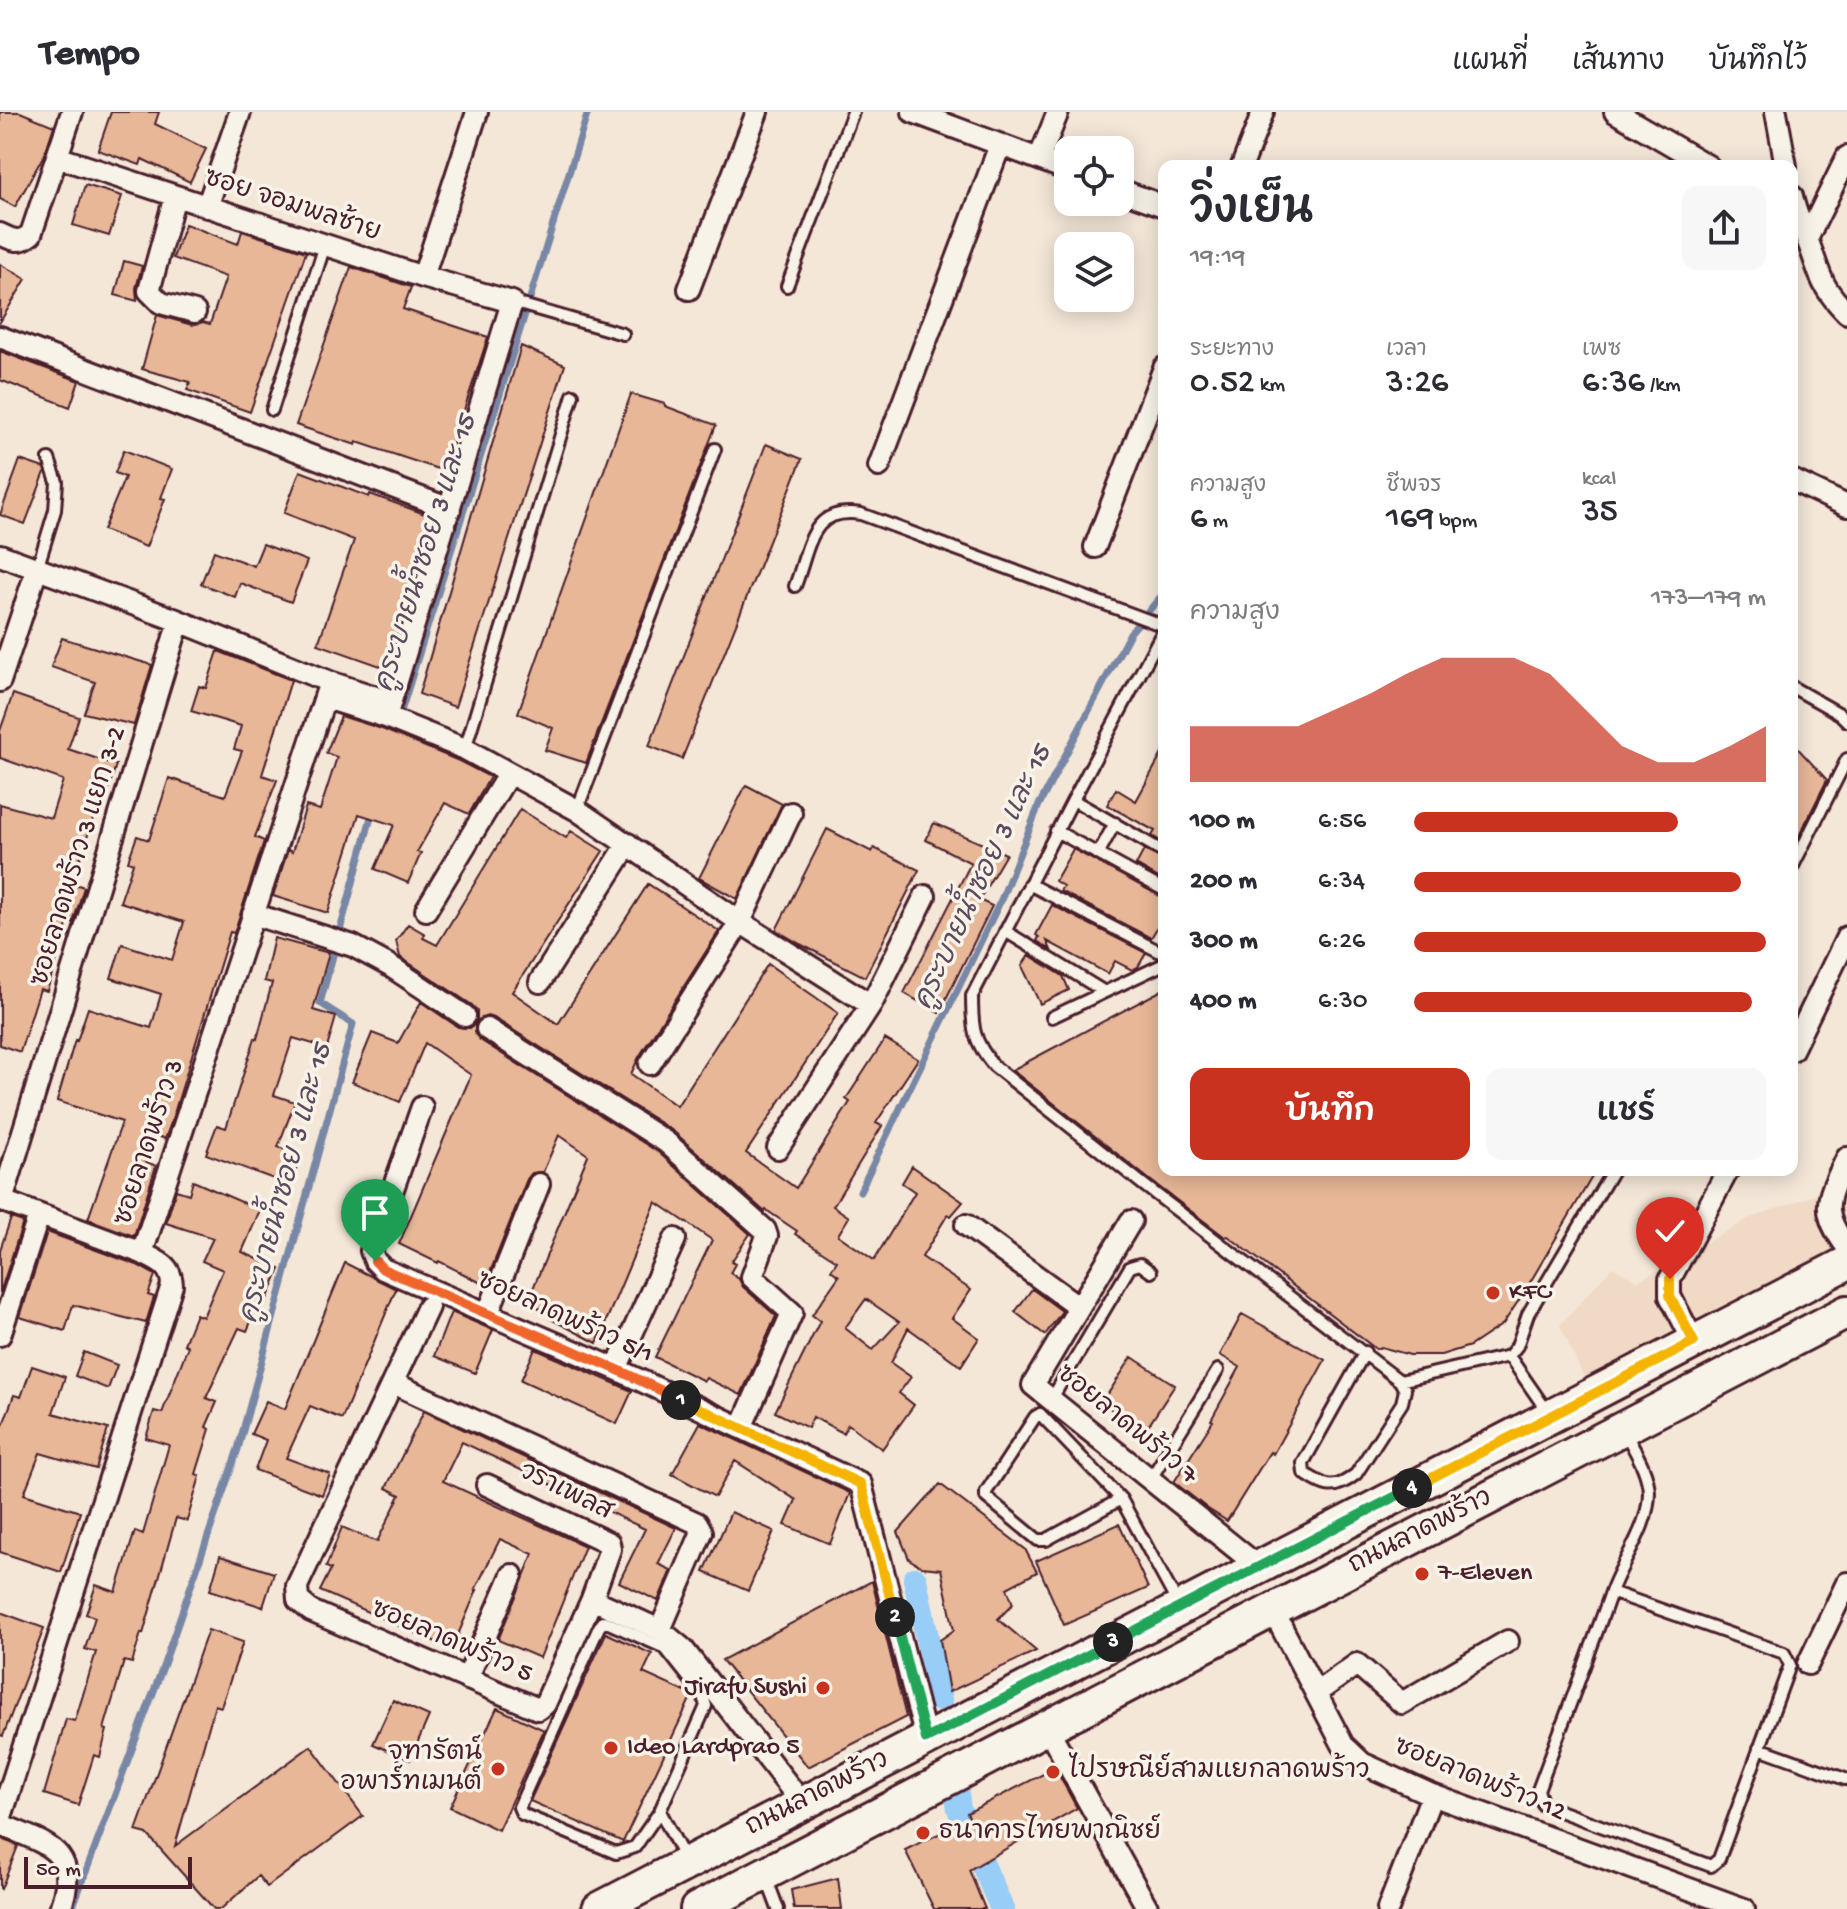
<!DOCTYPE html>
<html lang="th">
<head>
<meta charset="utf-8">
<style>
	:root { --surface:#fff; --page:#f7f7f7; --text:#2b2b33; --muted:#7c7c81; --line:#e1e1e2; --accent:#c8321e }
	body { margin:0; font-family:"Gochi Hand","Playpen Sans Thai",sans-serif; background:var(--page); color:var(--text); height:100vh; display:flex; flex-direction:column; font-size:30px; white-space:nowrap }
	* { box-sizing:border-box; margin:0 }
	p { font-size:26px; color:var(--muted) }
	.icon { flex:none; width:44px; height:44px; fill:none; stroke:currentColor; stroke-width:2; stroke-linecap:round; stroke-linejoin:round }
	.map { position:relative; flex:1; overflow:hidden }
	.side { position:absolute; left:1158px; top:48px; width:640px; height:1016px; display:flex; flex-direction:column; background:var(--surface); border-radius:16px; box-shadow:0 4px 20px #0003 }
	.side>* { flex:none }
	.tools { position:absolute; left:1054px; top:24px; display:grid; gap:16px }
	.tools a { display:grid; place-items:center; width:80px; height:80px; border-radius:16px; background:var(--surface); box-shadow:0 4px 20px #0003; font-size:40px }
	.scale { position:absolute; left:24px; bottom:20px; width:168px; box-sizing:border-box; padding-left:8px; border:4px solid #4a1f2b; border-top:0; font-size:22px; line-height:28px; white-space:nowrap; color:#4a1f2b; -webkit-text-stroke:6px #f7f3e8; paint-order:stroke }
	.pin { position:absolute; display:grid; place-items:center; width:68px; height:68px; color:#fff; margin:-82px -34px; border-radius:50% 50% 50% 0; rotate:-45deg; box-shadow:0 0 8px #0007 }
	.pin .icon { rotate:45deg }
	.km { position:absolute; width:40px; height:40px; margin:-20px; border-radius:50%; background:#222; color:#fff; font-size:22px; line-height:40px; text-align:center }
	.round { display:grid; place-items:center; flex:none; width:84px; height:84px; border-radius:16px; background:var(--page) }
	.headline { display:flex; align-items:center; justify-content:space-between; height:136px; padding:0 32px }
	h1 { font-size:44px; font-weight:600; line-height:60px }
	.figures { display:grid; grid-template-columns:repeat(3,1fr); gap:12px; height:136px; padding:8px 32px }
	.figures div { display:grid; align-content:center }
	.figures b { font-size:34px; font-weight:600 }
	.figures small { font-size:22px; font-weight:400 }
	.figures p { font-size:22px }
	.chart { height:224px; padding:16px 32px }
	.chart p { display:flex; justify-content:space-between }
	.chart svg { width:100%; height:144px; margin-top:8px; fill:var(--accent); opacity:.7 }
	.button { display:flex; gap:16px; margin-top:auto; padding:16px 32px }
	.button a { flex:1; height:92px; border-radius:16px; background:var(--accent); color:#fff; font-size:32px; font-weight:600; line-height:92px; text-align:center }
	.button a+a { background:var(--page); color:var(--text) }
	ul { padding:0 32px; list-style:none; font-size:26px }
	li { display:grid; grid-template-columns:128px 96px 1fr; align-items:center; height:60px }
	li i { height:20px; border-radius:10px; background:var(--accent) }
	header { display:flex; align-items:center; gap:48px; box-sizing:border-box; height:112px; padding:0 40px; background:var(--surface); border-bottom:2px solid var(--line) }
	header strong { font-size:38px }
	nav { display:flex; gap:44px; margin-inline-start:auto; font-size:28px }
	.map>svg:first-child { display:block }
	.built { fill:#f0d9c5 }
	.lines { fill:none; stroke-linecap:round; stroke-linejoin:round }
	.stream { stroke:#7887a5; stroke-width:7 }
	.canal { stroke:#97cdf6; stroke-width:24 }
	.building { fill:#e7b798; stroke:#4a1f2b; stroke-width:2; fill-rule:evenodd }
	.service-casing { stroke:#4a1f2b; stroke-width:16 }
	.minor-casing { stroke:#4a1f2b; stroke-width:26 }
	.primary-casing { stroke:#4a1f2b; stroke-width:38 }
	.service { stroke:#f7f3e8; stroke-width:10 }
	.minor { stroke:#f7f3e8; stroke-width:20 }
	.primary { stroke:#f7f3e8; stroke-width:32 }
	.split-1-casing { stroke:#fff; stroke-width:16 }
	.split-2-casing { stroke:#fff; stroke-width:16 }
	.split-3-casing { stroke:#fff; stroke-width:16 }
	.split-4-casing { stroke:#fff; stroke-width:16 }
	.split-5-casing { stroke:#fff; stroke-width:16 }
	.split-1 { stroke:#f0652b; stroke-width:10 }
	.split-2 { stroke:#f5b400; stroke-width:10 }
	.split-3 { stroke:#22a559; stroke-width:10 }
	.split-4 { stroke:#22a559; stroke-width:10 }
	.split-5 { stroke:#f5b400; stroke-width:10 }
	.poi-dot { fill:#c8321e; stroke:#f7f3e8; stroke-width:3 }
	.labels { text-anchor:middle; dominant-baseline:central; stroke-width:7; stroke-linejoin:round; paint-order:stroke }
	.street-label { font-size:26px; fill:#4a1f2b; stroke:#f7f3e8 }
	.poi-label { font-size:26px; fill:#4a1f2b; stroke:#f7f3e8; text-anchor:start }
	.water-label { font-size:28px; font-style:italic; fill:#5d4a5e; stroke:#f7f3e8 }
</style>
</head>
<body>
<header>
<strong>Tempo</strong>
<nav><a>แผนที่</a><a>เส้นทาง</a><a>บันทึกไว้</a></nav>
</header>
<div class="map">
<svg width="1847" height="1797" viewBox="0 0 1847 1797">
	<rect width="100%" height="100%" fill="#f4e7d8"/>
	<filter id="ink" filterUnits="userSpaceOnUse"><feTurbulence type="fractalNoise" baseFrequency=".0125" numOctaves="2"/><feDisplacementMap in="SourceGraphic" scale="16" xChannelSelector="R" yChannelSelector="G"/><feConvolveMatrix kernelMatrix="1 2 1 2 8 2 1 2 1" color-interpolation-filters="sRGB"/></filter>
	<g filter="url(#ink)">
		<!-- built -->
		<path class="built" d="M1847,1072V1132L1585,1268L1560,1213L1612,1155L1638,1169L1750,1106Z"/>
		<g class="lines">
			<!-- stream -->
			<path class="stream" d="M398,609L588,0
				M860,1079L1001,788L1039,693L1130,521L1163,482
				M72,1797L164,1552L238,1337L353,912L320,891L373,698"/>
			<!-- canal -->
			<path class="canal" d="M915,1467L940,1588
				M957,1682L959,1697L1002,1797"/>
		</g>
		<!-- building -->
		<path class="building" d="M0,0H20L54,14L45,41L15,95L0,87Z
			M111,0H159L155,12L206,37L190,70L142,47L140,53L98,38Z
			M85,73L122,84L109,124L73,113Z
			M185,112L238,132L242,119L306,140L250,300L187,278L190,270L142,257L157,203L192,213L203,210L210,212L226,165L173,146Z
			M124,149L142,154L136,176L137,189L115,183Z
			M0,152L26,167L0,210Z
			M351,155L411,175L403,197L488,225L444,359L357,330L356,333L296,313Z
			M521,234L565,253L455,595L419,582Z
			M0,239L79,269L70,295L0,268Z
			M631,282L665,292V294L716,313L586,651L545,638L553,616L518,601Z
			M766,332L802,347L682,647L649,634Z
			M124,338L172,357L161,386L165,387L146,435L103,418L125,365L115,361Z
			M20,348L44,356L45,360L25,412L0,403Z
			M300,359L369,385L370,382L433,405L386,556L318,532L354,428L284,401Z
			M263,432L307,449L291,490L240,471L235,485L201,472L214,439L254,454Z
			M62,526L152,553L134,613L84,601L95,570L51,555Z
			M218,539L291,568L262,663L277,668L255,725L264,729L234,821L230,820L172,1008L165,1027L155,1023L145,1049L156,1054L134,1124L88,1107L122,1010L57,989L75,928L77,929L88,896L151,916L161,882L111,866L122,832L172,848L184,810L120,790L133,751L128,749L137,724L149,728L169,666L225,684L242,639L234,637L241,614L191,599L199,574L206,576Z
			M13,582L79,605L68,637L116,653L108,678L103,677L72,771L84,775L73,811L68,810L47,879L40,877L20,940L0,933V692L51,706L63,668L0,646V619Z
			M341,604L382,617L459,649L490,665L469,702L445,691L417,740L421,741L408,771L375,757L394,713L359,702L328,801L273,784L288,738L292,740L306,694L320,698L337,645L326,641Z
			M1792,630L1827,668L1792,738Z
			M1164,638V731L1152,724L1155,719L1107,693L1116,677L1136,689Z
			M746,673L782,692L737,787L699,766Z
			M520,697L566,726L571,719L603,739L512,880L558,912L648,772L719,819L639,945L631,962L677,994L768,852L838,901L746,1041L796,1076L850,990L846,987L885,927L918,947L876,1011L882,1014L833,1094L849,1105L838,1123L874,1148L915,1080L902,1071L912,1054L963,1090L951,1104L948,1102L922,1145L971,1178L952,1206L979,1226L961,1254L908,1216L891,1251L911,1265L899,1281L914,1293L882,1337L848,1312L843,1321L813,1305L808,1316L775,1300L820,1209L812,1203L839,1164L831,1158L837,1149L795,1122L797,1119L766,1098L765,1100L673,1019L494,906L487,904L477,909V899L472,893L400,845L396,829L408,812L425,822L423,826L437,833ZM866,1187L899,1210L873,1238L845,1216Z
			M934,711L1006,742L979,788L992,794L939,901L904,881L971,751L926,728Z
			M827,717L872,740L874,736L919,758L865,865L800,832L776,818Z
			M1073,737L1164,786V804L1151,826L1060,779L1063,774L1055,769Z
			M1144,738L1164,748V769L1136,753Z
			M1052,793L1146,841L1138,855L1132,858L1115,849L1108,862L1047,829L1051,838L1037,829L1039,825L1036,823Z
			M274,826L329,841L313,898L336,905L327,936L293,926L274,983L295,990L278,1035L301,1044L290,1073L206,1042L217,1013L226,1016L255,926L257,927L272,871L264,869Z
			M1029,843L1063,864L1069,878L1040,892L1022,854Z
			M1164,877V1058H1596L1525,1179L1503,1212L1470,1234L1441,1243H1410L1381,1235L1376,1237L1228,1124L1225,1125L1150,1068L1012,958Z
			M421,890L458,915L470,916L475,912V922L480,928L658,1040L750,1122L731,1150L735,1152L730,1161L739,1167L743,1175L776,1204L741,1283L706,1266L704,1269L655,1245L712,1128L656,1090L597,1231L549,1206L551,1201L527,1191L588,1043L559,1023L543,1060L532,1061L527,1067L485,1173L439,1149L438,1151L399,1132L471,963L425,931L400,990L352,970L372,921L398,931Z
			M193,1069L260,1098L242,1140L280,1157L265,1192L260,1189L247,1219L239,1216L206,1286L217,1290L206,1315L210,1317L196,1362L200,1364L187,1409L176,1406L143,1522L141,1521L132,1551L124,1549L104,1617L107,1618L100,1645L94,1643L78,1693L44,1682L66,1607L75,1609L96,1540L85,1537L95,1505L86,1502L96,1473L116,1480L135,1419L143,1422L169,1333L146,1326L154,1299L162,1301L188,1234L184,1232L196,1202L203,1205L223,1158L202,1149L213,1126L166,1111L176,1078L189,1082Z
			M11,1106L23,1110L0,1181V1138Z
			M47,1120L137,1153L155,1163L148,1183L154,1185L146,1211L73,1193L65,1219L20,1205Z
			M345,1151L396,1177L342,1307L310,1294L286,1346L330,1362L322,1383L255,1358L266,1328L251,1322L266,1289L285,1297Z
			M1032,1177L1062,1199L1045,1223L1015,1200Z
			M451,1200L493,1218L475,1261L434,1244Z
			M1242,1202L1325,1248L1273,1342L1270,1340L1227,1409L1208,1397L1174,1370L1213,1309L1211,1308L1240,1255L1220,1243Z
			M535,1237L632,1279L617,1312L521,1268Z
			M84,1240L117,1253L108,1277L75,1264Z
			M1132,1245L1175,1273L1145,1319L1102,1291Z
			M32,1254L65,1265L53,1301L108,1317L96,1357L40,1341L24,1382L80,1400L61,1460L0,1440V1321L14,1283L21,1285Z
			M424,1299L676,1416L658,1452L671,1458L658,1489L619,1470L645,1417L462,1330L443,1369L585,1434L540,1546L498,1528L533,1442L500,1427L475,1478H477L452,1537L320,1479L331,1457L326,1455L342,1415L377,1430L400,1383L386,1376Z
			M700,1311L850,1381L830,1432L785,1413L796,1388L735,1349L715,1385L672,1362Z
			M940,1372L1025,1437L1037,1460L1007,1476L1013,1492L998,1507L1036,1539L949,1580L940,1528L954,1518L941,1457L922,1455L909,1447L898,1420Z
			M731,1400L774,1419L748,1479L704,1460Z
			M1119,1412L1148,1476L1064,1513L1036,1449Z
			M220,1444L274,1461L263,1495L210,1478Z
			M872,1469L906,1605L808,1655L722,1548Z
			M0,1500L44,1516L3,1624L0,1623Z
			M208,1518L243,1530L221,1595L215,1593L175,1734L311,1634L363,1704L267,1775L258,1764L221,1797H214L147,1722L136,1719Z
			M606,1521L652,1542L643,1561L692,1583L623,1730L530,1689Z
			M393,1588L429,1604L410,1648L373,1632Z
			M497,1596L544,1618L498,1718L450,1695Z
			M1055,1656L1077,1696L969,1758L985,1797H934L905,1738L970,1707L967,1701Z
			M0,1726L18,1734L1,1777L0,1776Z
			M838,1766L842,1797H794L791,1778Z"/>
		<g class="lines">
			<defs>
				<path id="service" d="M787,174L853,0
					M512,190L623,222
					M272,298L325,133
					M37,457L55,398L57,370L49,347
					M795,474C810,435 810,394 861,402L1164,514
					M1164,517L1073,688L972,884C972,916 973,929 994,954L1145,1074L1400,1269L1509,1244L1517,1234L1528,1202L1613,1058
					M1792,575L1840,602L1847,609
					M465,637L573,283
					M1073,688L1164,740
					M577,698L715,337
					M1056,719L1164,778
					M1098,742L1115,711
					M1792,756L1847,647
					M1029,772L1164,842
					M1005,819L1103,879
					M1052,905L1164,852
					M1365,1240L1303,1351L1304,1361C1325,1375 1334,1380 1356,1362L1402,1291L1405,1278L1400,1269
					M1509,1244L1549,1302
					M1051,1288L1130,1155L1140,1152L1151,1160
					M1150,1368L1218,1258
					M1121,1387L1046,1428H1038L986,1385V1380L1035,1305L1040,1302L1121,1387L1179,1494
					M1611,1480L1784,1541L1790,1553L1719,1747L1711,1754L1543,1693L1538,1678C1562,1613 1587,1548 1610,1483C1621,1449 1649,1417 1649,1380C1648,1358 1634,1338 1624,1318
					M604,1509L665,1536L703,1584L706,1594L660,1699L635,1735L616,1741L522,1702L519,1695L599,1515Z
					M1759,1636L1845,1667
					M660,1699L686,1749
					M766,1765L778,1797"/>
				<path id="minor" d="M913,0L1068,58
					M1615,0L1708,54
					M1776,0L1786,54
					M57,45L423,165L512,190L386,605L326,586
					M1039,47L1058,0
					M1242,54L1263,0
					M1120,78L1164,94
					M175,84L149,179L161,191L195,200
					M1792,84C1795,100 1801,112 1807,127C1821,162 1818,172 1847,201
					M207,95L240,0
					M0,122C13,128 19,132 31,122L72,0
					M1807,127L1847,45
					M423,165L477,0
					M689,177L757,0
					M0,225L450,397
					M879,354L1000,33
					M1792,368L1847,394
					M1095,435L1164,256
					M0,443L179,509L330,570L142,1141C159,1150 171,1153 172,1173L0,1708
					M0,569L37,457
					M330,570L391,590
					M386,605L465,637L577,698L740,810L871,893
					M426,798L509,661
					M253,802L353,834L390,854L465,904
					M540,870L628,732
					M487,917L666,1030L765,1118L767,1124L752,1165L792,1201L741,1316
					M1792,938L1847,825
					M650,952L740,810L791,701
					M422,995L371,1139L375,1149L383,1157L616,1257L861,1372L926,1627
					M778,1036L871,893L925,784
					M1847,1046C1828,1085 1818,1098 1847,1135
					M0,1088L142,1141
					M2,1089L179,509
					M1131,1109L1033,1273L1259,1455
					M966,1113L1079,1195
					M428,1195L297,1474L298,1488L311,1499L538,1597L545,1592L592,1487L610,1437L609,1431L487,1373
					M488,1201L539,1072
					M0,1223L39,1103
					M1694,1230L1670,1184V1167L1728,1058
					M616,1257L675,1127
					M393,1271L697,1411L702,1420L660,1518
					M592,1487L660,1518L683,1537L802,1691
					M1272,1497L1343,1633L1362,1651L1432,1683L1744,1797
					M1808,1552L1847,1471
					M467,1567L512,1463
					M1316,1581L1357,1552L1402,1591L1508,1529
					M1047,1615L1148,1797
					M0,1712C44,1732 82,1737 60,1797
					M1388,1797L1432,1683"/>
				<path id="primary" d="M599,1797L1847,1151
					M697,1797L1847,1200"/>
			</defs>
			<!-- service casing -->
			<use href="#service" class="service-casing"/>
			<!-- minor casing -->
			<use href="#minor" class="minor-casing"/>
			<!-- primary casing -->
			<use href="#primary" class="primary-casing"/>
			<!-- service -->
			<use href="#service" class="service"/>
			<!-- minor -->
			<use href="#minor" class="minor"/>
			<!-- primary -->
			<use href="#primary" class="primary"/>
		</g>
	</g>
	<g class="lines" filter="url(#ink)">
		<defs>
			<path id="split-1" d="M375,1149L383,1157L616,1257L681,1288"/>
			<path id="split-2" d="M681,1288L861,1372L895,1505"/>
			<path id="split-3" d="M895,1505L926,1627L1113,1530"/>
			<path id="split-4" d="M1113,1530L1412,1376"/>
			<path id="split-5" d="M1412,1376L1694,1230L1670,1184V1167"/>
		</defs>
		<!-- split-1 casing -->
		<use href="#split-1" class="split-1-casing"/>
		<!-- split-2 casing -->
		<use href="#split-2" class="split-2-casing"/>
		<!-- split-3 casing -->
		<use href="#split-3" class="split-3-casing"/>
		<!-- split-4 casing -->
		<use href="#split-4" class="split-4-casing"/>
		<!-- split-5 casing -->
		<use href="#split-5" class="split-5-casing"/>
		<!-- split-1 -->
		<use href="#split-1" class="split-1"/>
		<!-- split-2 -->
		<use href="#split-2" class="split-2"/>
		<!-- split-3 -->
		<use href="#split-3" class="split-3"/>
		<!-- split-4 -->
		<use href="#split-4" class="split-4"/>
		<!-- split-5 -->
		<use href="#split-5" class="split-5"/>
	</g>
	<!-- markers -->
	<g class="poi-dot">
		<circle cx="1493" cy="1181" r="8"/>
		<circle cx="1422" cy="1462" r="8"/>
		<circle cx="823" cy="1576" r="8"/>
		<circle cx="611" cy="1636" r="8"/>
		<circle cx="498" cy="1657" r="8"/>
		<circle cx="1053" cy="1660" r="8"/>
		<circle cx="923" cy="1721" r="8"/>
	</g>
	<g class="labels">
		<!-- street labels -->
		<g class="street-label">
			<text transform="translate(292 95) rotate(18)">ซอย จอมพลซ้าย</text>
			<text transform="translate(80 745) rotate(-73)">ซอยลาดพร้าว 3 แยก 3-2</text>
			<text transform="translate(151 1031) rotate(-72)">ซอยลาดพร้าว 3</text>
			<text transform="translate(564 1207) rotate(24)">ซอยลาดพร้าว 5/1</text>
			<text transform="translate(1126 1314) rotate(39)">ซอยลาดพร้าว 7</text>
			<text transform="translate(565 1381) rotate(26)">วราเพลส</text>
			<text transform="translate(1421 1421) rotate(-27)">ถนนลาดพร้าว</text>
			<text transform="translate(451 1531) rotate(23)">ซอยลาดพร้าว 5</text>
			<text transform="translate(1479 1669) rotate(22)">ซอยลาดพร้าว 12</text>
			<text transform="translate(818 1683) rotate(-27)">ถนนลาดพร้าว</text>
		</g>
		<!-- poi labels -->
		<g class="poi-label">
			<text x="1509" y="1181">KFC</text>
			<text x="1438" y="1462">7-Eleven</text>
			<text x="807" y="1576" text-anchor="end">Jirafu Sushi</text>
			<text x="627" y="1636">Ideo Lardprao 5</text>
			<text x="482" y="1642" text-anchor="end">จุฑารัตน์<tspan x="482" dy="30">อพาร์ทเมนต์</tspan></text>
			<text x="1069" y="1660">ไปรษณีย์สามแยกลาดพร้าว</text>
			<text x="939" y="1721">ธนาคารไทยพาณิชย์</text>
		</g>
		<!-- water labels -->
		<g class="water-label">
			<text transform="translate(427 442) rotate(-73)">คูระบายน้ำซอย 3 และ 15</text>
			<text transform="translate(984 766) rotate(-65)">คูระบายน้ำซอย 3 และ 15</text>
			<text transform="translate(287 1072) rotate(-75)">คูระบายน้ำซอย 3 และ 15</text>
		</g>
	</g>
</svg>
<div class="tools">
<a><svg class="icon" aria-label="locate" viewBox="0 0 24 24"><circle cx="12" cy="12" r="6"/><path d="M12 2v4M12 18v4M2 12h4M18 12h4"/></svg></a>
<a><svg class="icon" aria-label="layers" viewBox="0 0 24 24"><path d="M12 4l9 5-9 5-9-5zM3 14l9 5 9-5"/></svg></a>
</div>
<div class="scale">50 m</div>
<div class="pin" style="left:375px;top:1149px;background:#1e9e55"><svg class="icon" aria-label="arrive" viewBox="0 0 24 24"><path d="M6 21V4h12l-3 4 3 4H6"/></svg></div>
<div class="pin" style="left:1670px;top:1167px;background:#d93025"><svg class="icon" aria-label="check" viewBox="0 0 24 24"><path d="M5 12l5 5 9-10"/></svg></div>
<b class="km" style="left:681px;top:1288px">1</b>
<b class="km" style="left:895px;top:1505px">2</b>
<b class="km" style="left:1113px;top:1530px">3</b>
<b class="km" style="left:1412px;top:1376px">4</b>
<section class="side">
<div class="headline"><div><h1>วิ่งเย็น</h1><p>19:19</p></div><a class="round"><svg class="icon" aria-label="share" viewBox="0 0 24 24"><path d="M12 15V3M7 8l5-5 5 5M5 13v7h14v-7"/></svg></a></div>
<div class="figures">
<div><p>ระยะทาง</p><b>0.52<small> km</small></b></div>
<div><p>เวลา</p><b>3:26</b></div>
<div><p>เพซ</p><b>6:36<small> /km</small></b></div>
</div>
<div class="figures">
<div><p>ความสูง</p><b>6<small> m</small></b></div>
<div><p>ชีพจร</p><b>169<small> bpm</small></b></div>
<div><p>kcal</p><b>35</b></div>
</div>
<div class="chart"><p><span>ความสูง</span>173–179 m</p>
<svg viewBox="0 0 160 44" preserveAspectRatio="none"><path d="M0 44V27L10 27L20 27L30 27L40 22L50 17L60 11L70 6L80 6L90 6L100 11L110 22L120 33L130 38L140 38L150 33L160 27V44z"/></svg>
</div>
<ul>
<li><b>100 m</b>6:56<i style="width:75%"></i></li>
<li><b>200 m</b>6:34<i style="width:93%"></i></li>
<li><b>300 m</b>6:26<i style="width:100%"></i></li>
<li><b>400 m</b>6:30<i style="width:96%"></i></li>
</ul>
<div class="button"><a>บันทึก</a><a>แชร์</a></div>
</section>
</div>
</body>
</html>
